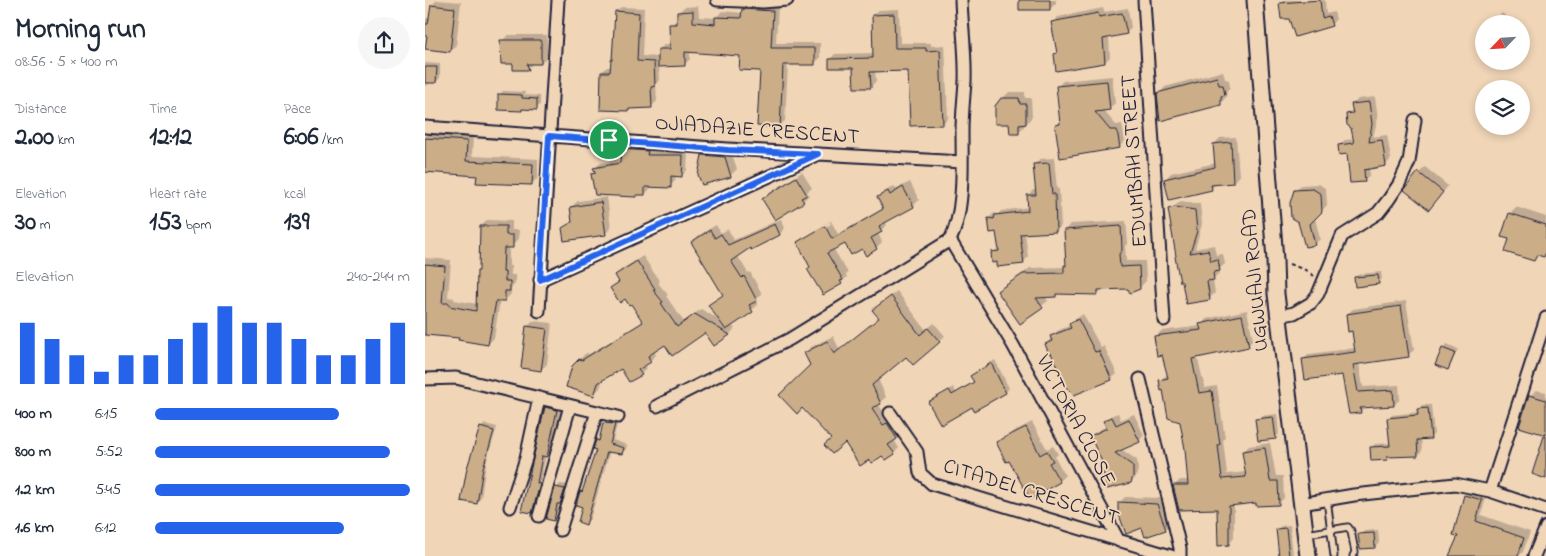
<!DOCTYPE html>
<html lang="en">
<head>
<meta charset="utf-8">
<style>
	:root { --surface:#fff; --page:#f6f6f7; --text:#1f2937; --muted:#747a83; --accent:#2563eb }
	body { margin:0; font-family:"Indie Flower",sans-serif; background:var(--page); color:var(--text); height:100vh; display:flex; flex-direction:column; font-size:19px; white-space:nowrap }
	* { box-sizing:border-box; margin:0 }
	p { font-size:16px; color:var(--muted) }
	.icon { flex:none; width:28px; height:28px; fill:none; stroke:currentColor; stroke-width:2; stroke-linecap:round; stroke-linejoin:round }
	.map { position:relative; flex:1; overflow:hidden }
	.panel { display:flex; flex-direction:column; background:var(--surface); width:425px }
	.panel>* { flex:none }
	.needle { width:32px; rotate:245deg }
	.buttons { position:absolute; left:1050px; top:15px; display:grid; gap:10px }
	.buttons a { display:grid; place-items:center; width:55px; height:55px; border-radius:50%; background:var(--surface); box-shadow:0 2px 8px #0003; font-size:25px }
	.pin { position:absolute; display:grid; place-items:center; width:42px; height:42px; color:#fff; margin:-21px; border:2px solid #fff; border-radius:50%; box-shadow:0 1px 5px #0007 }
	.round { display:grid; place-items:center; flex:none; width:52px; height:52px; border-radius:26px; background:var(--page) }
	.head { display:flex; align-items:center; justify-content:space-between; height:85px; padding:0 15px }
	h1 { font-size:28px; font-weight:700; line-height:38px }
	.stats { display:grid; grid-template-columns:repeat(3,1fr); gap:8px; height:85px; padding:5px 15px }
	.stats div { display:grid; align-content:center }
	.stats b { font-size:25px; font-weight:700 }
	.stats small { font-size:14px; font-weight:400 }
	.stats p { font-size:14px }
	.chart { height:140px; padding:10px 15px }
	.chart p { display:flex; justify-content:space-between }
	.chart svg { width:100%; height:90px; margin-top:5px; stroke:var(--accent); stroke-width:6 }
	ul { padding:0 15px; list-style:none; font-size:16px }
	li { display:grid; grid-template-columns:80px 60px 1fr; align-items:center; height:38px }
	li i { height:12px; border-radius:6px; background:var(--accent) }
	main { display:flex; flex:1; min-height:0 }
	.map>svg:first-child { display:block }
	.shadow { fill:#0003 }
	.building { fill:#cbae88; stroke:#22223b }
	.lines { fill:none; stroke-linecap:round; stroke-linejoin:round }
	.service-casing { stroke:#22223b; stroke-width:9 }
	.minor-casing { stroke:#22223b; stroke-width:15 }
	.secondary-casing { stroke:#22223b; stroke-width:19 }
	.path { stroke:#22223b; stroke-width:2; stroke-dasharray:4 4; stroke-linecap:butt }
	.service { stroke:#f0d5b7; stroke-width:5.5 }
	.minor { stroke:#f0d5b7; stroke-width:11 }
	.secondary { stroke:#f0d5b7; stroke-width:15 }
	.route-casing { stroke:#fff; stroke-width:10 }
	.route { stroke:#2563eb; stroke-width:6 }
	.labels { text-anchor:middle; dominant-baseline:central; stroke-width:4; stroke-linejoin:round; paint-order:stroke }
	.street-label { font-size:21px; fill:#22223b; stroke:#f0d5b7 }
</style>
</head>
<body>
<main>
<section class="panel">
<div class="head"><div><h1>Morning run</h1><p>08:56 · 5 × 400 m</p></div><a class="round"><svg class="icon" aria-label="share" viewBox="0 0 24 24"><path d="M12 15V3M7 8l5-5 5 5M5 13v7h14v-7"/></svg></a></div>
<div class="stats">
<div><p>Distance</p><b>2.00<small> km</small></b></div>
<div><p>Time</p><b>12:12</b></div>
<div><p>Pace</p><b>6:06<small> /km</small></b></div>
</div>
<div class="stats">
<div><p>Elevation</p><b>30<small> m</small></b></div>
<div><p>Heart rate</p><b>153<small> bpm</small></b></div>
<div><p>kcal</p><b>139</b></div>
</div>
<div class="chart"><p><span>Elevation</span>240–244 m</p>
<svg viewBox="0 0 160 44" preserveAspectRatio="none"><path d="M5 44V14M15 44V22M25 44V30M35 44V38M45 44V30M55 44V30M65 44V22M75 44V14M85 44V6M95 44V14M105 44V14M115 44V22M125 44V30M135 44V30M145 44V22M155 44V14"/></svg>
</div>
<ul>
<li><b>400 m</b>6:15<i style="width:72%"></i></li>
<li><b>800 m</b>5:52<i style="width:92%"></i></li>
<li><b>1.2 km</b>5:45<i style="width:100%"></i></li>
<li><b>1.6 km</b>6:12<i style="width:74%"></i></li>
</ul>
</section>
<div class="map">
<svg width="1121" height="556" viewBox="0 0 1121 556">
	<rect width="100%" height="100%" fill="#f0d5b7"/>
	<filter id="ink" filterUnits="userSpaceOnUse"><feTurbulence type="fractalNoise" baseFrequency=".02" numOctaves="2"/><feDisplacementMap in="SourceGraphic" scale="10" xChannelSelector="R" yChannelSelector="G"/><feConvolveMatrix kernelMatrix="1 2 1 2 8 2 1 2 1" color-interpolation-filters="sRGB"/></filter>
	<g filter="url(#ink)">
		<!-- shadow -->
		<path class="shadow" d="M12,0L36,2L31,45L25,51L3,35H0V19L5,18L7,5Z
			M595,0H631V3L625,9Z
			M859,0H900L901,14L909,12L911,19L906,25L865,17L855,4Z
			M324,4L353,6L351,43H395V58L389,64H363L360,121L354,126L336,70L316,55L265,51V59L259,65H234L235,80L231,84L232,101L226,107H206L203,110L177,72L182,67H187L191,12L196,7L219,8L217,56L234,57V50L240,44H246L245,25L253,19V13L259,7L273,6L274,17L291,18L297,11L318,13V10Z
			M678,8L679,12L703,8L706,28L701,33L684,37L685,57L680,62L630,54L633,51L627,23L633,17Z
			M474,9L475,43H506V46L520,45L523,119L517,124L484,70L450,71L451,81L446,86L429,66L405,59L410,54L449,53L448,15L454,10Z
			M1077,13L1086,21L1084,24H1067Z
			M83,35H122V57L116,63H109L103,68L90,63L77,41Z
			M0,63L15,64V78L11,82H6L1,86H0Z
			M798,71L800,79L804,80L805,87L802,91L801,97L795,104L734,94L740,87Z
			M687,76L690,103L684,109L678,110L691,125L697,124L700,141L694,147L631,126L636,121L632,87L638,81Z
			M78,91L100,92V95L115,96V105L111,108H98L96,110L75,94Z
			M584,92H600V98H606L607,117L594,132L586,122L577,99Z
			M950,97L953,118L948,137L962,135L966,159L961,165L944,168L945,175L939,180L923,152L914,145L920,140L930,139L922,114L928,109V104L933,99Z
			M4,132L48,136L47,156L113,159V178L106,184L53,175L0,171V136Z
			M811,137L814,176L808,182L792,183L786,189L740,179L746,173L791,163L789,144L795,138Z
			M203,144L227,146V150H263L262,170L257,175H251L250,181L245,186H225V189L220,194H212L210,196L168,174L171,171L170,168L175,163L197,159V149Z
			M284,149L306,151L312,169L306,175L278,155Z
			M629,158L632,189H634L636,226L631,231L600,233L603,257L598,263L573,261L567,253L575,247L572,230L564,218L569,213L573,214L576,211L604,207L603,195L608,190H612L609,165L615,159Z
			M1000,167L1023,186L1010,202L994,173Z
			M377,172L387,188L382,192L384,195L378,201L339,199L345,193Z
			M485,182L494,200L488,206L460,221L462,225L453,233L457,242L451,248L441,254L437,247L420,242L408,248L423,273L421,275L422,277L416,283L387,267L373,242L378,237V239L406,224L405,222L379,236L406,221L413,234L459,208L453,198L459,192L469,186L471,189Z
			M894,184L901,189L902,205L890,218L895,239L890,244L870,191L876,185Z
			M182,197L186,228L180,234L139,228L148,220L146,207L153,201Z
			M756,201L775,204L777,224L770,249L789,245L791,255L798,254L800,264L794,269V273L788,279L790,293L784,299L745,210Z
			M1091,207L1121,217V254L1119,256L1115,254L1109,260L1086,239L1078,236L1085,213Z
			M356,219L360,228L355,234L326,247L312,255L323,273L325,272L337,294L331,300L333,305L306,326L310,328L305,334L289,344L280,331L240,343L229,351L231,355L220,365L222,368L216,374L197,367L178,379L175,388L169,394L148,366L161,353L164,354L219,321L206,302L187,288L195,281L191,275L197,269L218,256L235,282L233,283L243,295L241,296L259,322L276,309L295,320L285,305L299,294L268,242L273,236L291,225L296,233L303,229L309,240Z
			M62,220L87,221V230H94L93,240L87,246H84V266H86V275H90V284L86,288V294L80,300H75L69,338L63,344L35,337L0,334V258L26,260L23,297L29,298V300L52,304L53,271L55,269L56,227Z
			M701,221L703,243L700,246L701,261H720L721,281L714,288H678L672,294L634,292L631,296H620L623,301L595,322L574,291L580,286L605,268L640,267L642,264L640,230L646,224Z
			M956,272L957,279L953,283L931,278L934,274Z
			M472,291L501,330L509,323L520,336L514,341L482,356L453,379L461,397L453,404L465,421L477,432L469,440L474,448L469,453L457,455L420,441L407,439L387,365L381,353L386,347L408,336L415,350L455,318L449,310Z
			M981,301L989,350L983,355L934,363L938,387L974,385L975,399L969,405L940,407L936,411L918,374L878,360L884,354L931,348L928,330L922,314L928,309Z
			M822,310L828,340L823,345L772,356L780,388L792,386L800,438L798,440L802,474L821,472L818,452L824,446L845,443L851,476H858L859,498L853,504L832,502L809,504V538L804,544L793,508L750,485L755,480H764L756,421L735,380L743,374L738,354L731,337L736,331L776,326L781,319Z
			M658,314L676,348L679,346L692,374L686,379L627,351L621,344L632,331L646,325L645,324L651,319Z
			M108,321L127,323L122,364L116,370L102,327Z
			M1022,344L1033,349L1026,365L1023,369L1012,364L1018,348Z
			M570,360L584,388L581,392L550,409L548,405L505,403L528,387L531,392L550,381L546,376Z
			M1111,390L1121,392V433L1105,396Z
			M126,402L137,405L127,450L121,455L116,478L120,479L112,506L107,512L121,408Z
			M997,405H1006L1009,434L1005,438L996,439L997,451L993,455L965,456L962,459L946,448L950,444L966,443L964,418L967,415L994,412L993,409Z
			M693,413L696,420L709,414L719,435L714,441L696,449L712,460L713,470L711,477L706,482L680,465L666,436L672,431L682,426L680,422L685,416Z
			M852,414L854,434L850,438L832,420L836,416Z
			M183,420L193,421L188,440L202,445L201,449L197,453L185,451L165,519L161,523L156,492L159,489L172,449V440L176,436L179,424Z
			M607,422L622,449L628,446L633,454L630,457L640,475L634,481L584,459L572,443L578,437Z
			M60,424L72,427L61,463L56,498L52,502L56,428Z
			M135,484L143,485L139,499L135,503L133,516L129,520L131,488Z
			M1046,490L1062,494L1056,515L1105,532L1098,552L1094,556H1026L1035,535L1040,496Z
			M700,497L738,498L746,523L740,529L718,526L694,503Z
			M865,525L868,555L855,556L852,530L856,526Z
			M953,530L954,543L950,547L935,535L939,531Z"/>
		<!-- building -->
		<path class="building" d="M594,0H625V10H594Z
			M895,0L897,18L904,16L907,26L870,37L864,19H856L854,3Z
			M6,5L30,8L25,52L0,49L2,36H0V24H3Z
			M317,9L348,11L346,48H390V65H358L355,128L332,126L335,71L314,70L315,56L260,52V66L233,67V49H245L244,24H252V12L268,11V22L290,24V17L316,18Z
			M190,11L214,13L212,61L229,62L230,86L226,87L227,108L204,109V111L175,110L176,72H185L186,60H187Z
			M673,13L674,17L697,13L702,34L678,39L680,63L631,71L629,54L632,53L626,22Z
			M469,14L470,48H501V51L515,50L518,125L485,126L483,71L445,72L446,88H429L428,68H404V59L448,58L447,15Z
			M75,40H116V64H102L104,70H88V64H76Z
			M0,67H12L11,83H0Z
			M792,77L794,85H798L800,95L796,96V105L735,121L732,93Z
			M682,81L685,110L670,112L685,130H692L695,148L635,158L630,125L635,124L631,86Z
			M73,94L97,95V98L112,99V110L97,109V111L73,110Z
			M576,98H594L595,104H601V124L594,125V134H585L584,124H570V106Z
			M944,102L947,124L944,142L957,140L961,166L939,170L940,182L925,183L922,154L914,155L913,145L929,143L926,128L922,125L921,114L928,113L926,104Z
			M0,138L42,141L41,161L108,164L107,185L51,183L52,176L0,172Z
			M806,142L808,183L786,185L787,190L744,200L739,179L790,167L788,144Z
			M196,149L223,151L222,155H258L257,177L246,176V188L220,187V195H211V197L170,195L166,174L171,173L168,168L195,163Z
			M277,155L300,157L306,177L277,185L273,175Z
			M624,163L627,194H630L631,232L595,234L599,264L572,267V262L567,263L566,252L574,251L571,232L565,233L563,218L569,219L570,215L603,211L602,195H611L608,164Z
			M993,172L1018,192L1004,210L979,190Z
			M371,177L382,195L376,198L379,202L350,220L337,199Z
			M478,187L489,207L454,226L457,232L446,238L452,249L441,256L437,249L426,255L420,244L402,253L418,280L415,281L417,284L398,295L382,269L385,267L372,242L400,226L407,239L458,209L452,197L463,191L465,195Z
			M888,189L896,194L897,212L885,224L890,245L880,247L873,222L866,218L865,203L869,190Z
			M176,202L181,235L139,241L137,228L147,222L145,207Z
			M749,207L770,210L772,231L765,253L783,250L786,261L793,259L795,271L788,272L789,280L782,281L785,300L761,304L757,282H755L750,257L751,256L743,209Z
			M1084,213L1121,225V252L1119,257L1112,255L1109,261L1080,252L1084,239L1076,237Z
			M350,224L355,235L326,250L325,248L306,261L317,278L319,276L332,301L324,305L328,312L301,330L283,305L298,295L266,242L285,230L290,238L296,234L303,245Z
			M55,226H81V235H88V248H79L78,272H80V281H85V291H80V301H71L63,345L33,340L34,338L0,335V264L20,266L17,303H24V306L51,311L52,271H54Z
			M696,226L697,250L694,254L695,267L714,266L715,289L705,293L703,289L673,290V295L631,294V297L611,298L618,308L595,324L572,291L598,274L639,273V265L641,266L639,230Z
			M212,261L230,289L228,290L238,302L236,303L252,327L270,314L305,335L289,346L280,333L247,356L240,345L223,356L226,362L213,370L217,375L204,382L196,369L173,383L169,396L141,387L147,366L154,359L157,360L218,322L206,304L204,305L200,299L195,303L185,288L194,282L190,275Z
			M953,275L954,284L930,287L929,277Z
			M466,296L495,335L503,328L515,342L488,365L481,357L447,385L456,404L447,408L458,425L462,423L472,439L463,445L470,454L461,460L457,456L447,463L444,460L435,466L420,443L407,454L399,445L406,439L377,408L372,414L354,395L385,365L379,353L402,341L409,354L454,318L447,310Z
			M976,306L984,357L928,365L933,392L968,390L969,406L935,408L936,413L924,414L917,375L880,380L877,359L930,352L927,331L923,332L921,314Z
			M817,315L824,347L767,359L774,393L787,391L795,445H793L797,479L821,477L817,451L840,448L845,481H853L854,505L831,506V503L804,506V545L793,546L792,509L754,510L748,485H763L760,449L755,422L743,418L738,390L736,391L734,380L743,378L737,355L732,356L729,336L776,330L774,324Z
			M653,319L670,352L674,351L687,380L649,395L641,387L626,353L624,354L620,344L627,341L625,336L646,328L644,324Z
			M101,326L122,329L116,371L96,368Z
			M1017,348L1030,353L1023,370L1010,365Z
			M566,363L581,393L549,411L547,407L516,425L503,402L524,390L527,395L549,382L545,376Z
			M1104,395L1121,400V435L1094,427Z
			M120,407L132,410L122,457L117,456L112,483L115,484L107,513L96,511Z
			M1003,408L1006,439L992,440L993,456L962,457L963,460L946,461L945,447L965,446L962,418L993,415L992,409Z
			M687,417L691,425L704,419L715,442L690,453L708,466V476L706,483L682,489L677,467L679,466L665,436L682,428L678,421Z
			M848,417L851,439L833,441L830,419Z
			M178,423L190,424L185,444L199,448L197,454L182,452L161,525L153,522L157,507L151,505L155,491L157,492L171,450L168,449L171,440L174,441Z
			M55,427L69,431L58,468L52,504L36,501L42,468Z
			M601,427L615,455L622,451L628,461L624,463L635,482L605,499L584,461L581,462L571,442Z
			M1119,436H1121V479L1107,474Z
			M130,487L140,489L135,504H132L129,521L121,519Z
			M1039,495L1057,500L1051,521L1099,538L1093,556H1024L1033,536L1028,535Z
			M693,502L732,504L741,530L720,537L717,528L701,534L693,512Z
			M861,528L864,556H854L851,529Z
			M949,533L950,548L935,549L933,534Z"/>
		<g class="lines">
			<defs>
				<path id="service" d="M902,499L909,556
					M882,534L923,527L926,531L930,552L928,556"/>
				<path id="minor" d="M292,0L338,2L362,0
					M719,0L739,320
					M0,127L303,149L537,162
					M525,240L588,345L694,541
					M115,280L391,155
					M114,311L133,0
					M854,316L869,313L886,303L893,294L917,236L953,213L964,199L974,184L984,162L990,120
					M0,379L31,378L193,417
					M715,379L755,548V556
					M232,406L365,339L525,240C540,212 537,163 537,131C537,114 539,97 540,81C541,54 537,27 536,0
					M465,413L492,452L495,473L507,484L746,556
					M1065,491L1121,318
					M876,504L929,495L1030,484L1065,491L1121,510
					M85,507L101,458L114,398
					M114,516L145,406
					M135,530L172,412
					M1109,556L1121,527"/>
				<path id="secondary" d="M830,0L850,260L851,294L883,556"/>
			</defs>
			<!-- service casing -->
			<use href="#service" class="service-casing"/>
			<!-- minor casing -->
			<use href="#minor" class="minor-casing"/>
			<!-- secondary casing -->
			<use href="#secondary" class="secondary-casing"/>
			<!-- path -->
			<path class="path" d="M864,264L883,271L889,276"/>
			<!-- service -->
			<use href="#service" class="service"/>
			<!-- minor -->
			<use href="#minor" class="minor"/>
			<!-- secondary -->
			<use href="#secondary" class="secondary"/>
		</g>
	</g>
	<g class="lines" filter="url(#ink)">
		<defs>
			<path id="route" d="M124,136L303,150L393,154L115,280Z"/>
		</defs>
		<!-- route casing -->
		<use href="#route" class="route-casing"/>
		<!-- route -->
		<use href="#route" class="route"/>
	</g>
	<g class="labels">
		<!-- street labels -->
		<g class="street-label">
			<text transform="translate(332 131) rotate(4)">OJIADAZIE CRESCENT</text>
			<text transform="translate(710 161) rotate(-94)">EDUMBAH STREET</text>
			<text transform="translate(831 280) rotate(-95)">UGWUAJI ROAD</text>
			<text transform="translate(650 421) rotate(62)">VICTORIA CLOSE</text>
			<text transform="translate(606 493) rotate(17)">CITADEL CRESCENT</text>
		</g>
	</g>
</svg>
<div class="buttons">
<a><svg class="needle" viewBox="-14 -14 28 28"><path d="M0-13l5 13h-10z" fill="#e53935"/><path d="M0 13l5-13h-10z" fill="#747a83"/></svg></a>
<a><svg class="icon" aria-label="layers" viewBox="0 0 24 24"><path d="M12 4l9 5-9 5-9-5zM3 14l9 5 9-5"/></svg></a>
</div>
<div class="pin" style="left:184px;top:140px;background:#1e9e55"><svg class="icon" aria-label="arrive" viewBox="0 0 24 24"><path d="M6 21V4h12l-3 4 3 4H6"/></svg></div>
</div>
</main>
</body>
</html>
